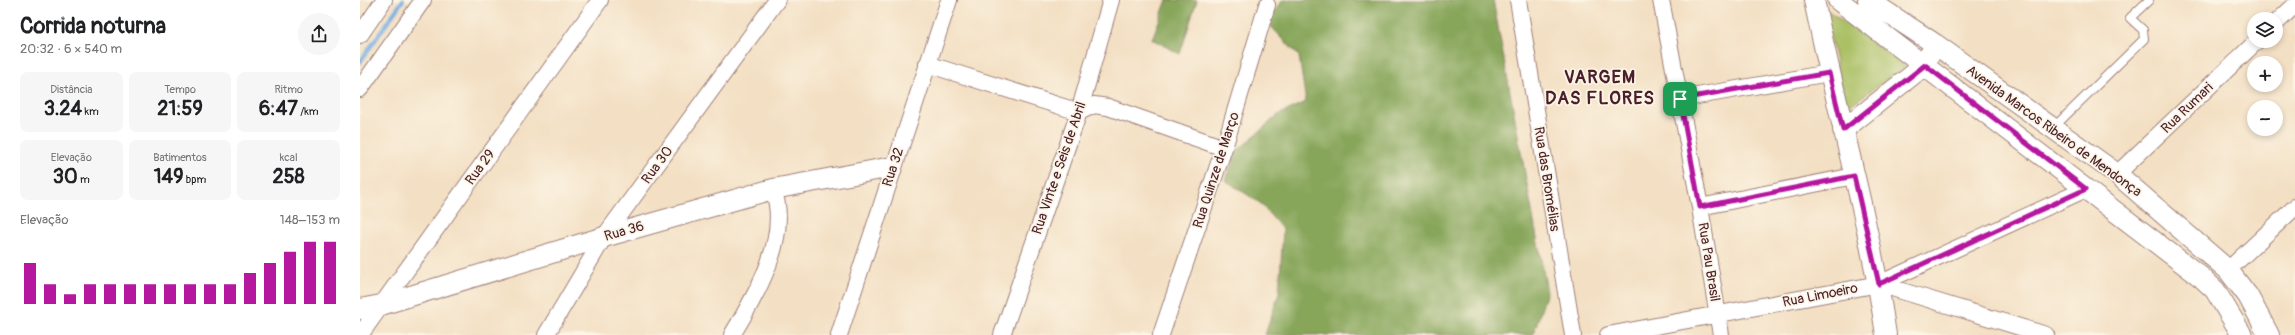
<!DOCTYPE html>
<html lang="pt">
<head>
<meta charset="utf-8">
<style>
	:root { --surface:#fff; --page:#f6f6f6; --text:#202124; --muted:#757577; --accent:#b5179e }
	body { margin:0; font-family:Pangolin,sans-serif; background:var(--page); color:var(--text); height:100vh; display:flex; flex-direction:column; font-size:15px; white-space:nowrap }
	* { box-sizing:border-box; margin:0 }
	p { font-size:13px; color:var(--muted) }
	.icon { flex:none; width:22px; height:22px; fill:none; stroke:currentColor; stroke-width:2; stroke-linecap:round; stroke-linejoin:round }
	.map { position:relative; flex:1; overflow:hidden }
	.sheet { display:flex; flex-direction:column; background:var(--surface); width:360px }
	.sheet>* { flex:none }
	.controls { position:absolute; left:1887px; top:12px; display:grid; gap:8px }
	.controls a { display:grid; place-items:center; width:36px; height:36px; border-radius:50%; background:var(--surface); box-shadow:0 2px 6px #0003; font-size:20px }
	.pin { position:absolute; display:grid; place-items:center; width:34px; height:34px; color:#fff; margin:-17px; border-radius:8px; box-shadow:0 2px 6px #0006 }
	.round { display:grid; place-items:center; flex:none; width:42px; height:42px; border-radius:21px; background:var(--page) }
	.summary { display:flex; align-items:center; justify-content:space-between; height:68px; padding:0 20px }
	h1 { font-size:22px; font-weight:700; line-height:30px }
	.metrics { display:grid; grid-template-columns:repeat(3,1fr); gap:6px; height:68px; padding:4px 20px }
	.metrics div { display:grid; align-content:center; border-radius:8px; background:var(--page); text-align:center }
	.metrics b { font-size:20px; font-weight:700 }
	.metrics small { font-size:11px; font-weight:400 }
	.metrics p { font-size:11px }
	.chart { height:112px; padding:8px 20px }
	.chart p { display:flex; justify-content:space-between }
	.chart svg { width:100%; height:72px; margin-top:4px; stroke:var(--accent); stroke-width:6 }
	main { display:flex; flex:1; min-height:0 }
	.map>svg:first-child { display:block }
	.green { fill:#aac065; stroke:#7a7048 }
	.forest { fill:#87a65a; stroke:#686242 }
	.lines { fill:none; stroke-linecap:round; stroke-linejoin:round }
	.stream { stroke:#70abe1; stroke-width:4 }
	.service-casing { stroke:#9e7f77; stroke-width:10 }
	.minor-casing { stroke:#9e7f77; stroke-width:18 }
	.tertiary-casing { stroke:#9e7f77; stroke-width:22 }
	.service { stroke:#fff; stroke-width:8 }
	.minor { stroke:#fff; stroke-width:16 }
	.tertiary { stroke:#fff; stroke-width:20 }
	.route-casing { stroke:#fff; stroke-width:8 }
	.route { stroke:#b5179e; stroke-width:5 }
	.labels { text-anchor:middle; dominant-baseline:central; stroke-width:3.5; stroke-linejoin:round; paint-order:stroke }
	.street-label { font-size:14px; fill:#4a1f2b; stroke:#fcf5e5 }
	.district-label { font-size:18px; font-weight:bold; letter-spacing:1px; fill:#4a1f2b; stroke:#fcf5e5 }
</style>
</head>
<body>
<main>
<section class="sheet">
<div class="summary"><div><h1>Corrida noturna</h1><p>20:32 · 6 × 540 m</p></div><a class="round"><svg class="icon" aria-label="share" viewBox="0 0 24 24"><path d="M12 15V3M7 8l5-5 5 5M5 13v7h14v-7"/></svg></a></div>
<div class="metrics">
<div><p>Distância</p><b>3.24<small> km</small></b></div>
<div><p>Tempo</p><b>21:59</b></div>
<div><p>Ritmo</p><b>6:47<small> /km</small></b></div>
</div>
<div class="metrics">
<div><p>Elevação</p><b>30<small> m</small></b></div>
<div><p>Batimentos</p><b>149<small> bpm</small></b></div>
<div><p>kcal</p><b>258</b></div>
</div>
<div class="chart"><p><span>Elevação</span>148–153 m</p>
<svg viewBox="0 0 160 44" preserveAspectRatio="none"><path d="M5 44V19M15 44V32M25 44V38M35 44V32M45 44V32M55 44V32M65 44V32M75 44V32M85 44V32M95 44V32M105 44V32M115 44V25M125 44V19M135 44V12M145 44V6M155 44V6"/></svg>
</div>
</section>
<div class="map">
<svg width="1935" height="335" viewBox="0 0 1935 335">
	<rect width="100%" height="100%" fill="#fcf5e5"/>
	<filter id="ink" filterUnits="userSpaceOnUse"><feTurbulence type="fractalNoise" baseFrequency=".025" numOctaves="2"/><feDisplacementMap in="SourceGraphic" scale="8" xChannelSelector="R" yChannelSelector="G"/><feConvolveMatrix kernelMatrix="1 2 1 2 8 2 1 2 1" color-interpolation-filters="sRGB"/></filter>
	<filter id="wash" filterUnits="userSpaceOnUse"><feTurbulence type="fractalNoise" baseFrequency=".012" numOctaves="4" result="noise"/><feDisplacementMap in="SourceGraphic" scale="16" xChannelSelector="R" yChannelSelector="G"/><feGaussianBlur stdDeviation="0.9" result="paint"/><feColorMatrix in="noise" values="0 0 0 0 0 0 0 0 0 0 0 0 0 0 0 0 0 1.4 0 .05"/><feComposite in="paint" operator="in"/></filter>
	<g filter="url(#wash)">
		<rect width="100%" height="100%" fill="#f3dfc3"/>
		<!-- green -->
		<path class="green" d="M1464,8L1546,66L1486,108Z"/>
		<!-- forest -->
		<path class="forest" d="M807,0H837L820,54L792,39Z
			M923,0H1133L1187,292L1173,335H905L919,293L923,230L900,203L865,180L876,152L918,115L946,102L939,56L907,22Z"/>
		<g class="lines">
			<!-- stream -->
			<path class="stream" d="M0,62L43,0"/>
		</g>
	</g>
	<g filter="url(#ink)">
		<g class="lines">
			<defs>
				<path id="service" d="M1693,128L1784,39L1783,30L1770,18L1789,0"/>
				<path id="minor" d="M1158,0L1213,335
					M1301,0L1340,207L1361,335
					M1916,23L1935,5
					M0,35L24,0
					M567,64L719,112L734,105L748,107L864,148
					M0,89L63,0
					M1320,99L1469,73
					M1757,174L1897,41
					M1340,207L1494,176
					M1868,270L1935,207
					M1519,284L1686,335
					M0,335L240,0
					M186,335L244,237L417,0
					M372,335C396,295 431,237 413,189
					M479,335L589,0
					M642,335L719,112L751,0
					M801,335L864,148L907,5
					M1248,335L1519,284L1726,189"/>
				<path id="tertiary" d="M1454,0C1477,112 1510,222 1526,335
					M1478,0L1841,277L1855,290L1882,335
					M1508,0L1575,44L1757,174L1868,270L1888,296L1909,335
					M1483,130L1565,65L1570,54
					M0,309L21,305L244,237L413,189L532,167"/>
			</defs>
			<!-- service casing -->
			<use href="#service" class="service-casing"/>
			<!-- minor casing -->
			<use href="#minor" class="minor-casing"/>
			<!-- tertiary casing -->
			<use href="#tertiary" class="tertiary-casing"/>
			<!-- service -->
			<use href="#service" class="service"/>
			<!-- minor -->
			<use href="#minor" class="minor"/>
			<!-- tertiary -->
			<use href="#tertiary" class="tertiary"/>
		</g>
	</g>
	<g class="lines" filter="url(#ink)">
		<defs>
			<path id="route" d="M1565,65L1726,189L1519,284L1494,176L1340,207L1320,99L1469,73L1483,130Z"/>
		</defs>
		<!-- route casing -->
		<use href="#route" class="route-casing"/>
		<!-- route -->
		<use href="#route" class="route"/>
	</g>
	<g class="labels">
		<!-- street labels -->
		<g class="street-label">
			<text transform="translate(1827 108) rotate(-44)">Rua Rumari</text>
			<text transform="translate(1694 131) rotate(36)">Avenida Marcos Ribeiro de Mendonça</text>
			<text transform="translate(297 165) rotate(-54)">Rua 30</text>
			<text transform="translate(120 167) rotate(-54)">Rua 29</text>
			<text transform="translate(533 167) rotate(-72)">Rua 32</text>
			<text transform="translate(699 168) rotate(-71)">Rua Vinte e Seis de Abril</text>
			<text transform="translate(856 170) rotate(-72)">Rua Quinze de Março</text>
			<text transform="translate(1187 179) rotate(81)">Rua das Bromélias</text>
			<text transform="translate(264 231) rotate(-16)">Rua 36</text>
			<text transform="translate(1349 262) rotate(81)">Rua Pau Brasil</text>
			<text transform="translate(1460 295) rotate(-11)">Rua Limoeiro</text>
		</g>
		<!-- district labels -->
		<g class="district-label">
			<text x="1240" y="77">VARGEM<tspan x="1240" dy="21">DAS FLORES</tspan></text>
		</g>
	</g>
</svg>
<div class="controls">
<a><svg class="icon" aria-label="layers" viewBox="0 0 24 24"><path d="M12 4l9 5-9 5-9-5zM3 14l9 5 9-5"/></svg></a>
<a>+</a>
<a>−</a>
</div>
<div class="pin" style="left:1320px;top:99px;background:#1e9e55"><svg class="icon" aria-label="arrive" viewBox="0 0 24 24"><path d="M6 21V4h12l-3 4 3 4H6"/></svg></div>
</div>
</main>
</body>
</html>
